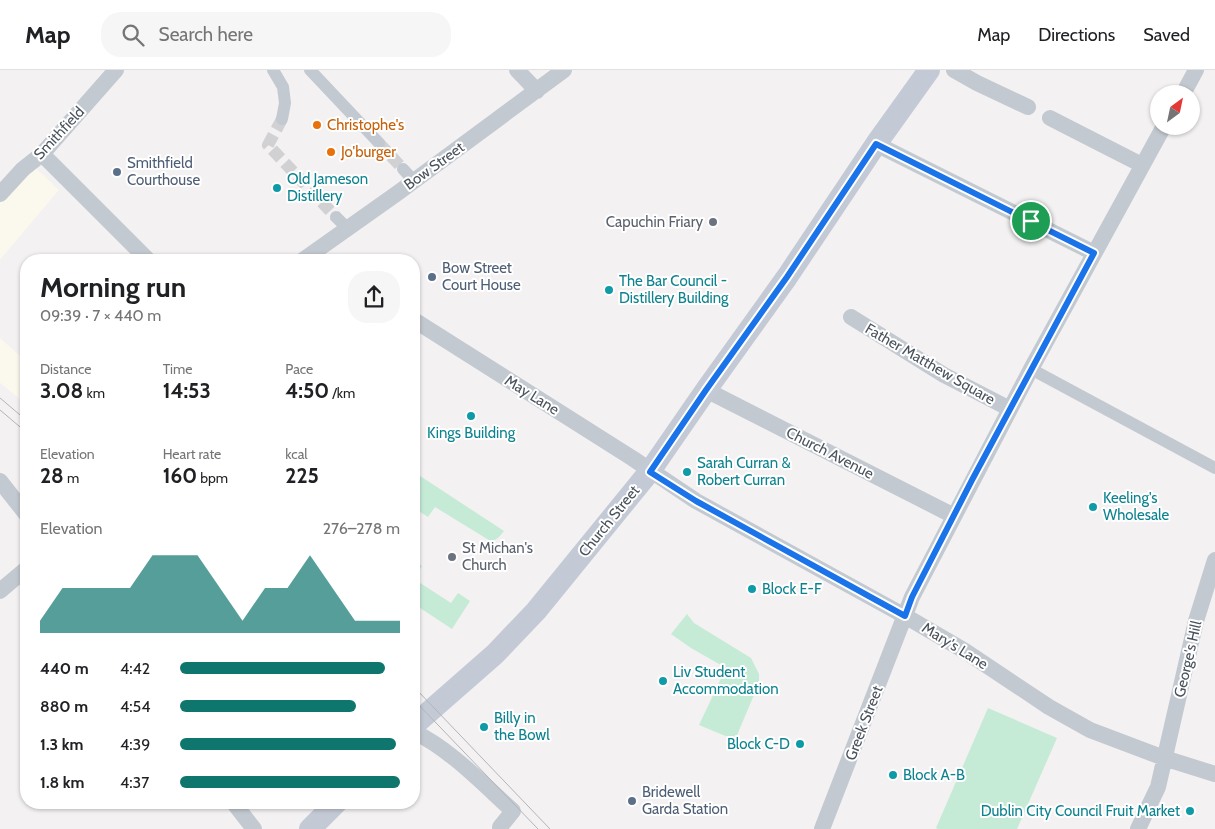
<!DOCTYPE html>
<html lang="en">
<head>
<meta charset="utf-8">
<style>
	:root { --surface:#fff; --page:#f6f6f6; --text:#202124; --muted:#757577; --line:#e0e0e0; --accent:#0f766e }
	body { margin:0; font-family:Cabin,sans-serif; background:var(--page); color:var(--text); height:100vh; display:flex; flex-direction:column; font-size:19px; white-space:nowrap }
	* { box-sizing:border-box; margin:0 }
	p { font-size:16px; color:var(--muted) }
	.icon { flex:none; width:28px; height:28px; fill:none; stroke:currentColor; stroke-width:2; stroke-linecap:round; stroke-linejoin:round }
	.map { position:relative; flex:1; overflow:hidden }
	.panel { position:absolute; left:20px; top:184px; width:400px; height:555px; display:flex; flex-direction:column; background:var(--surface); border-radius:20px; box-shadow:0 1px 4px #0004 }
	.panel>* { flex:none }
	.needle { width:32px; rotate:33deg }
	.controls { position:absolute; left:1150px; top:15px; display:grid; gap:10px }
	.controls a { display:grid; place-items:center; width:50px; height:50px; border-radius:50%; background:var(--surface); box-shadow:0 1px 4px #0004; font-size:25px }
	.pin { position:absolute; display:grid; place-items:center; width:42px; height:42px; color:#fff; margin:-21px; border:2px solid #fff; border-radius:50%; box-shadow:0 1px 5px #0007 }
	.round { display:grid; place-items:center; flex:none; width:52px; height:52px; border-radius:20px; background:var(--page) }
	.head { display:flex; align-items:center; justify-content:space-between; height:85px; padding:0 20px }
	h1 { font-size:28px; font-weight:700; line-height:38px }
	.metrics { display:grid; grid-template-columns:repeat(3,1fr); gap:8px; height:85px; padding:5px 20px }
	.metrics div { display:grid; align-content:center }
	.metrics b { font-size:21px; font-weight:700 }
	.metrics small { font-size:14px; font-weight:400 }
	.metrics p { font-size:14px }
	.chart { height:140px; padding:10px 20px }
	.chart p { display:flex; justify-content:space-between }
	.chart svg { width:100%; height:90px; margin-top:5px; fill:var(--accent); opacity:.7 }
	ul { padding:0 20px; list-style:none; font-size:16px }
	li { display:grid; grid-template-columns:80px 60px 1fr; align-items:center; height:38px }
	li i { height:12px; border-radius:6px; background:var(--accent) }
	header { display:flex; align-items:center; gap:30px; box-sizing:border-box; height:70px; padding:0 25px; background:var(--surface); border-bottom:1px solid var(--line) }
	header strong { font-size:24px }
	nav { display:flex; gap:28px; margin-inline-start:auto; font-size:18px }
	.search { width:350px; height:45px; background:var(--page); display:flex; align-items:center; gap:12px; box-sizing:border-box; padding:0 18px; border-radius:20px; color:var(--muted); font-size:19px }
	.map>svg:first-child { display:block }
	.commercial { fill:#fbf8ed }
	.green { fill:#c5ebd7 }
	.lines { fill:none; stroke-linecap:round; stroke-linejoin:round }
	.pedestrian-tunnel { stroke:#d1d1d3; stroke-width:12; stroke-dasharray:12 6; stroke-linecap:butt }
	.pedestrian { stroke:#c3c9d0; stroke-width:12 }
	.minor { stroke:#c3c9d0; stroke-width:16 }
	.secondary { stroke:#c4cad5; stroke-width:22 }
	.tram { stroke:#b3b5ba; stroke-width:1 }
	.route-casing { stroke:#fff; stroke-width:10 }
	.route { stroke:#1a73e8; stroke-width:6 }
	.food-dot { fill:#e8710a; stroke:#fff; stroke-width:2 }
	.service-dot { fill:#5c6f8a; stroke:#fff; stroke-width:2 }
	.culture-dot { fill:#0f9aa8; stroke:#fff; stroke-width:2 }
	.worship-dot { fill:#6b7280; stroke:#fff; stroke-width:2 }
	.labels { text-anchor:middle; dominant-baseline:central; stroke-width:4; stroke-linejoin:round; paint-order:stroke }
	.food-label { font-size:15px; fill:#c56008; stroke:#fff; text-anchor:start }
	.street-label { font-size:15px; fill:#4a525c; stroke:#fff }
	.service-label { font-size:15px; fill:#4e5e75; stroke:#fff; text-anchor:start }
	.culture-label { font-size:15px; fill:#0d838f; stroke:#fff; text-anchor:start }
	.worship-label { font-size:15px; fill:#5b616d; stroke:#fff; text-anchor:end }
</style>
</head>
<body>
<header>
<strong>Map</strong>
<div class="search"><svg class="icon" aria-label="search" viewBox="0 0 24 24"><circle cx="10" cy="10" r="6"/><path d="M15 15l6 6"/></svg>Search here</div>
<nav><a>Map</a><a>Directions</a><a>Saved</a></nav>
</header>
<div class="map">
<svg width="1215" height="759" viewBox="0 0 1215 759">
	<rect width="100%" height="100%" fill="#f3f1f1"/>
	<!-- commercial -->
	<path class="commercial" d="M25,87L59,120L0,190V115Z
		M0,268L26,291V334L0,313Z"/>
	<!-- green -->
	<path class="green" d="M414,402L504,461L499,467L492,472L435,437L428,447L414,438Z
		M414,490L422,496L414,509L451,533L458,523L470,531L452,559L414,534Z
		M687,544L694,553L751,588L759,604V613L735,670L699,655L726,598L691,578L671,564Z
		M988,638L1057,668L1017,759H938L936,758Z"/>
	<g class="lines">
		<!-- pedestrian-tunnel -->
		<path class="pedestrian-tunnel" d="M282,49L268,75L336,147
			M379,73L403,99"/>
		<!-- pedestrian -->
		<path class="pedestrian" d="M273,0L283,17L285,33L282,49
			M310,0L379,73
			M403,99L414,111
			M336,147L348,159
			M1031,299L1215,398"/>
		<!-- minor -->
		<path class="minor" d="M517,0L537,21
			M954,0L977,13L1028,37
			M1183,24L1196,0
			M1050,48L1142,95
			M876,74L1094,183
			M42,84L148,190
			M0,124L23,99L42,84L116,0
			M303,190L399,122L564,0
			M851,247L944,305L1010,339
			M414,250L632,388L696,431L905,546L965,581L1049,637L1090,660L1164,688L1215,704
			M706,320L954,446
			M0,411L26,444
			M0,521L26,499
			M414,662C450,679 483,714 513,741L500,757
			M233,732L254,759
			M822,759L912,527L1031,299L1164,56
			M1138,759L1158,717L1196,551L1215,490"/>
		<!-- secondary -->
		<path class="secondary" d="M414,655L495,584L536,541L650,401L706,320L787,207L876,74L929,0
			M310,759L337,732"/>
		<!-- tram -->
		<path class="tram" d="M0,328L26,350
			M0,340L26,362
			M414,617L550,759
			M414,630L538,759"/>
	</g>
	<g class="lines">
		<defs>
			<path id="route" d="M876,74L1094,183L972,410L912,527L905,546L696,431L650,402L706,320L787,207Z"/>
		</defs>
		<!-- route casing -->
		<use href="#route" class="route-casing"/>
		<!-- route -->
		<use href="#route" class="route"/>
	</g>
	<!-- markers -->
	<g class="food-dot">
		<circle cx="317" cy="55" r="5"/>
		<circle cx="331" cy="82" r="5"/>
	</g>
	<g class="service-dot">
		<circle cx="117" cy="102" r="5"/>
		<circle cx="432" cy="207" r="5"/>
		<circle cx="632" cy="731" r="5"/>
	</g>
	<g class="culture-dot">
		<circle cx="277" cy="118" r="5"/>
		<circle cx="609" cy="220" r="5"/>
		<circle cx="471" cy="346" r="5"/>
		<circle cx="687" cy="402" r="5"/>
		<circle cx="1093" cy="437" r="5"/>
		<circle cx="752" cy="519" r="5"/>
		<circle cx="663" cy="611" r="5"/>
		<circle cx="484" cy="657" r="5"/>
		<circle cx="800" cy="674" r="5"/>
		<circle cx="893" cy="705" r="5"/>
		<circle cx="1190" cy="741" r="5"/>
	</g>
	<g class="worship-dot">
		<circle cx="713" cy="152" r="5"/>
		<circle cx="452" cy="487" r="5"/>
	</g>
	<g class="labels">
		<!-- food labels -->
		<g class="food-label">
			<text x="327" y="55">Christophe's</text>
			<text x="341" y="82">Jo'burger</text>
		</g>
		<!-- street labels -->
		<g class="street-label">
			<text transform="translate(59 63) rotate(-47)">Smithfield</text>
			<text transform="translate(434 96) rotate(-36)">Bow Street</text>
			<text transform="translate(930 294) rotate(30)">Father Matthew Square</text>
			<text transform="translate(532 325) rotate(32)">May Lane</text>
			<text transform="translate(830 383) rotate(27)">Church Avenue</text>
			<text transform="translate(609 451) rotate(-51)">Church Street</text>
			<text transform="translate(955 576) rotate(32)">Mary's Lane</text>
			<text transform="translate(1188 589) rotate(-77)">George's Hill</text>
			<text transform="translate(864 653) rotate(-69)">Greek Street</text>
		</g>
		<!-- service labels -->
		<g class="service-label">
			<text x="127" y="93">Smithfield<tspan x="127" dy="17">Courthouse</tspan></text>
			<text x="442" y="198">Bow Street<tspan x="442" dy="17">Court House</tspan></text>
			<text x="642" y="722">Bridewell<tspan x="642" dy="17">Garda Station</tspan></text>
		</g>
		<!-- culture labels -->
		<g class="culture-label">
			<text x="287" y="109">Old Jameson<tspan x="287" dy="17">Distillery</tspan></text>
			<text x="619" y="211">The Bar Council -<tspan x="619" dy="17">Distillery Building</tspan></text>
			<text x="471" y="363" text-anchor="middle">Kings Building</text>
			<text x="697" y="393">Sarah Curran &amp;<tspan x="697" dy="17">Robert Curran</tspan></text>
			<text x="1103" y="428">Keeling's<tspan x="1103" dy="17">Wholesale</tspan></text>
			<text x="762" y="519">Block E-F</text>
			<text x="673" y="602">Liv Student<tspan x="673" dy="17">Accommodation</tspan></text>
			<text x="494" y="648">Billy in<tspan x="494" dy="17">the Bowl</tspan></text>
			<text x="790" y="674" text-anchor="end">Block C-D</text>
			<text x="903" y="705">Block A-B</text>
			<text x="1180" y="741" text-anchor="end">Dublin City Council Fruit Market</text>
		</g>
		<!-- worship labels -->
		<g class="worship-label">
			<text x="703" y="152">Capuchin Friary</text>
			<text x="462" y="478" text-anchor="start">St Michan's<tspan x="462" dy="17">Church</tspan></text>
		</g>
	</g>
</svg>
<div class="controls">
<a><svg class="needle" viewBox="-14 -14 28 28"><path d="M0-13l5 13h-10z" fill="#e53935"/><path d="M0 13l5-13h-10z" fill="#757577"/></svg></a>
</div>
<div class="pin" style="left:1031px;top:151px;background:#1e9e55"><svg class="icon" aria-label="arrive" viewBox="0 0 24 24"><path d="M6 21V4h12l-3 4 3 4H6"/></svg></div>
<section class="panel">
<div class="head"><div><h1>Morning run</h1><p>09:39 · 7 × 440 m</p></div><a class="round"><svg class="icon" aria-label="share" viewBox="0 0 24 24"><path d="M12 15V3M7 8l5-5 5 5M5 13v7h14v-7"/></svg></a></div>
<div class="metrics">
<div><p>Distance</p><b>3.08<small> km</small></b></div>
<div><p>Time</p><b>14:53</b></div>
<div><p>Pace</p><b>4:50<small> /km</small></b></div>
</div>
<div class="metrics">
<div><p>Elevation</p><b>28<small> m</small></b></div>
<div><p>Heart rate</p><b>160<small> bpm</small></b></div>
<div><p>kcal</p><b>225</b></div>
</div>
<div class="chart"><p><span>Elevation</span>276–278 m</p>
<svg viewBox="0 0 160 44" preserveAspectRatio="none"><path d="M0 44V38L10 22L20 22L30 22L40 22L50 6L60 6L70 6L80 22L90 38L100 22L110 22L120 6L130 22L140 38L150 38L160 38V44z"/></svg>
</div>
<ul>
<li><b>440 m</b>4:42<i style="width:93%"></i></li>
<li><b>880 m</b>4:54<i style="width:80%"></i></li>
<li><b>1.3 km</b>4:39<i style="width:98%"></i></li>
<li><b>1.8 km</b>4:37<i style="width:100%"></i></li>
</ul>
</section>
</div>
</body>
</html>
